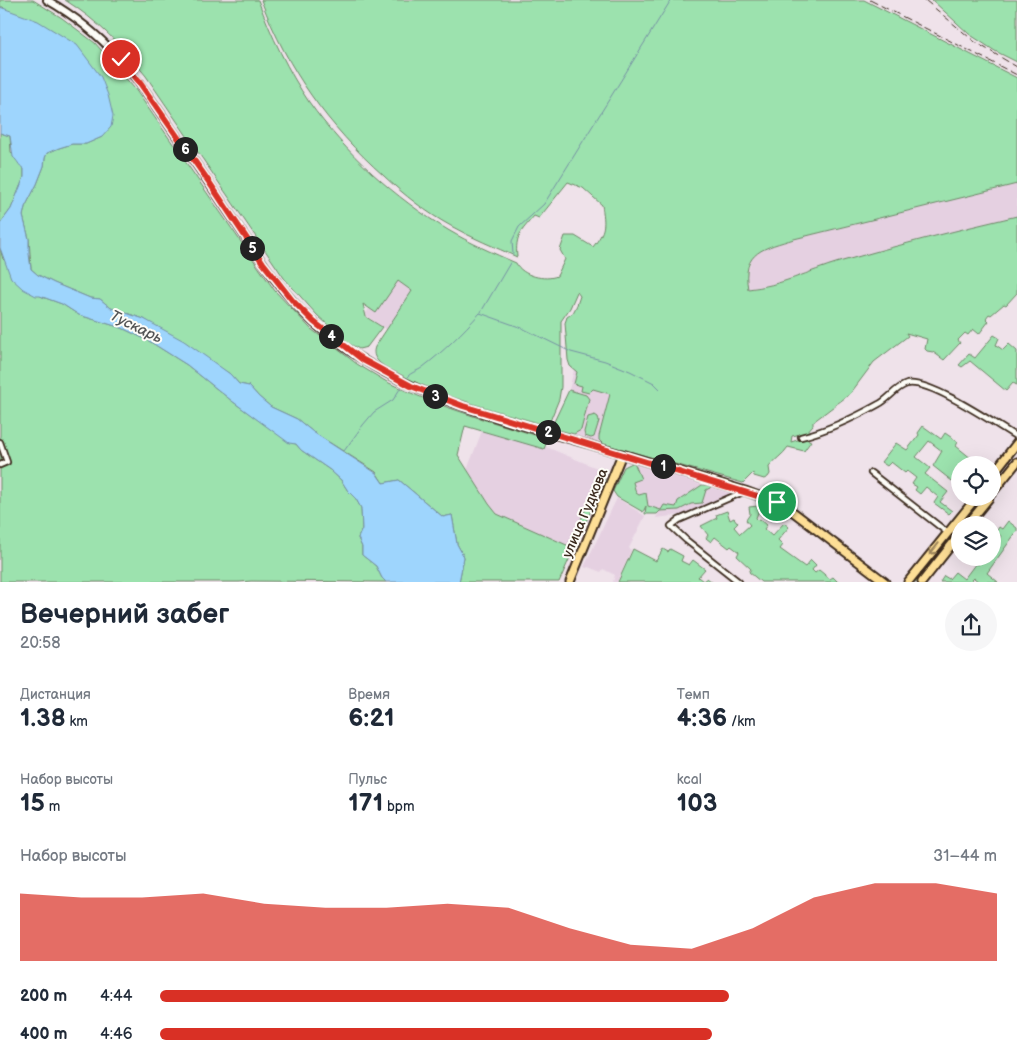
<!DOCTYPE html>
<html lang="ru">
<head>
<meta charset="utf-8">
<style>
	:root { --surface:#fff; --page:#f6f6f7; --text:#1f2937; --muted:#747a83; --accent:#d93025 }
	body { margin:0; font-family:"Balsamiq Sans",sans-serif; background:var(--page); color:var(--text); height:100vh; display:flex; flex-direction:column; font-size:19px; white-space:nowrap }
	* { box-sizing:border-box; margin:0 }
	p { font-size:16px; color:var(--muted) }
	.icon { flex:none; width:28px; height:28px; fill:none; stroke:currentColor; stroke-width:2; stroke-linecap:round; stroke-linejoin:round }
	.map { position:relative; height:582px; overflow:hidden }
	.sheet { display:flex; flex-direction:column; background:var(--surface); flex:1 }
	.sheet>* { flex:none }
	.fabs { position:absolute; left:951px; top:456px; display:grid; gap:10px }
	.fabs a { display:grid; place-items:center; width:50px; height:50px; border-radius:50%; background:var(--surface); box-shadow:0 5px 20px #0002; font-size:25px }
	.pin { position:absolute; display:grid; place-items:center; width:42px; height:42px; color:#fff; margin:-21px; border:2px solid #fff; border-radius:50%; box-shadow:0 1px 5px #0007 }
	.km { position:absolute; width:25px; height:25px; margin:-12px; border-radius:50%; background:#222; color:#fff; font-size:14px; line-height:25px; text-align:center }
	.round { display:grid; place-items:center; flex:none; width:52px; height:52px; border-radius:26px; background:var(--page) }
	.summary { display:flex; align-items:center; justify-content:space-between; height:85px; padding:0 20px }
	h1 { font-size:28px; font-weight:700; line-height:38px }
	.stats { display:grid; grid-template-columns:repeat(3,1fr); gap:8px; height:85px; padding:5px 20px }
	.stats div { display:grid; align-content:center }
	.stats b { font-size:25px; font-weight:700 }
	.stats small { font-size:14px; font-weight:400 }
	.stats p { font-size:14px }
	.chart { height:140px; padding:10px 20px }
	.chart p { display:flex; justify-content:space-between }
	.chart svg { width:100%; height:90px; margin-top:5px; fill:var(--accent); opacity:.7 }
	ul { padding:0 20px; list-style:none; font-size:16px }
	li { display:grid; grid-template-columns:80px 60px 1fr; align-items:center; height:38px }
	li i { height:12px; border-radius:6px; background:var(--accent) }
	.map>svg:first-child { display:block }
	.built { fill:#e5d0e1 }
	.green { fill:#9ce2ae; stroke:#6c8666 }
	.water { fill:#9ed5fd; stroke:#7691a4 }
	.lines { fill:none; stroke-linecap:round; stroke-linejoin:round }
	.stream { stroke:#7691a4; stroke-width:1 }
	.street-casing { stroke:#3b2a1e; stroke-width:8 }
	.secondary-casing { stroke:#3b2a1e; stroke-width:10 }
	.primary-casing { stroke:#3b2a1e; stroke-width:11 }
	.street { stroke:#fdfcf7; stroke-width:4.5 }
	.secondary { stroke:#fdfcf7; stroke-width:6 }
	.primary { stroke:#fdde96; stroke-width:7 }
	.rail { stroke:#3b2a1e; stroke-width:1; stroke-dasharray:8 4; stroke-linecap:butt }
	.oneway { stroke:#9c845a }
	.route-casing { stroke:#fff; stroke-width:10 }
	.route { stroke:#d93025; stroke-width:6 }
	.labels { text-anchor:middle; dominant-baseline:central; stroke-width:4; stroke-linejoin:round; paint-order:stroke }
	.street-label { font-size:14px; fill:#3b2a1e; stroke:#fdfcf7 }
	.water-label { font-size:15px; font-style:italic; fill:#545556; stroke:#fdfcf7 }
</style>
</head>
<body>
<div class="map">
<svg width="1017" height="582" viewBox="0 0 1017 582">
	<rect width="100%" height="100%" fill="#efe2ea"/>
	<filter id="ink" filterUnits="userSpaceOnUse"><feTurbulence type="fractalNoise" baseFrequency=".02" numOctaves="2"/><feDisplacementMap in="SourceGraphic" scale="10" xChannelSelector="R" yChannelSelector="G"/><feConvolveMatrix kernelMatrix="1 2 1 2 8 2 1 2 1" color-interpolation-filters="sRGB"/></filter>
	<g filter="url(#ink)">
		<!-- built -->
		<path class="built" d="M1017,184V216L898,245L825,267L771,285L748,289L746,276L752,258L761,249L794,239Z
			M391,275L423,297L396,336L365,315Z
			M577,358L631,374L614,447L551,428L569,390Z
			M482,431L543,448L544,446L604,471L569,548L497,514L489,504L467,470Z
			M634,462L740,493L695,513L656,518L660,510L648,506L645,493L638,495L636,493L633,481L636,464Z
			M617,498L645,516L629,548L631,551L617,582H613L615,575L603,569L601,572L588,567L587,568L584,567Z"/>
		<!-- green -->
		<path class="green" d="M0,0H33L62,18L95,43L135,89L275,291L311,329L357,364L387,382L404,390L435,403L479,418L548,439L544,449L465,426L458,455L489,504L497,514L569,546L592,495L594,496L602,479H605L559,582H459L464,557L457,544L452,515L443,517L399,480L383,483L376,472L313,432L297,419L271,407L259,397L249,386L239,384L230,374L144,319L111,308L100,299L90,298L54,283L38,275L31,269L29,239L23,216L25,207L37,184L44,166L45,158L47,153L59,148L72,144H86L102,137L3,7H0Z
			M65,0H258C271,35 288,71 309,102C345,153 395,198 448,230C470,243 493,253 516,263C522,276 545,281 557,276L565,259L560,250L565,236H575L593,247C606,230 605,225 602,205L583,188L568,182L539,218L534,216C521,232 515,235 517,257C495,247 472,238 451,226C427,213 404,195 384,176C328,126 288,71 261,0H864L1017,78V184L794,239C765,248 741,251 748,289C780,286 809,271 839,262C898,245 957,230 1017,216V293L1006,305L1004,304L991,315L989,314L986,318L989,321L979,334L973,329L968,335L965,333L958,340L960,343L944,360L933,352L927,351L925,349L927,339L906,333L908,336L874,362L850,394L813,422V425L806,433L792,436L791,442L804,438L811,441L804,451L788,447C783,455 775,459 769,467L770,474L768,477L764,479L754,476L753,473L743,483L603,444L599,440V436L610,394L593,389L589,393L581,391L582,386L574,384L577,372L570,366L568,360L565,323L567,317L573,313L577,305L580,296L577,292L570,308L561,321V387L559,399L548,426C499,411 446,399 401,375C393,371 384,368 378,361C374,357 373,352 375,347L412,291L398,281L376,313L363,304L366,317L382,327L367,347L359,349L348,343L317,315L284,278L146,76C122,46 97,20 65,0Z
			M932,0H1017V62L995,51L969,34Z
			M0,133L10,136L11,152L24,169V177L11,209L0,224Z
			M0,248L3,259L40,296L62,304L79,315L122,328L149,341L187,365L232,401L289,442L296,444L301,450L330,470L341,480L348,491L356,499L361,508L362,529L358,538L362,547V555L376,566L382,578L386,582L251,581L239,582H0Z
			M994,335L999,338L996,345L1003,350L1009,344L1017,351V385L1013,383L1006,391L970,361L962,367L959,365L969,354L975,358Z
			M569,390L586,395L589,399L581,430L574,434L551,428Z
			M595,415L598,417L599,421L594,437L591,438L585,436L584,432L588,417Z
			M923,426L941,439L945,433L958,442L956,446L972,459L967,465H960V481L957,485L933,466L942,451L929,441L916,457L930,468L925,474L948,492L940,502L952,511L949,514L934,503L938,497L926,487L920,494L915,490L917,487L912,484L916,478L907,471L905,473L891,462L887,466L881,462L896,443L907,450L919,435L918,433Z
			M634,462L641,479L633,482L636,493L639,495L646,493L648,506L661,510L664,505L676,507L678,501L702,485H711L710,488L706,490L702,503L691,504L679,510L660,511L657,514H645L646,506L643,512L617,497L613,491L624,467Z
			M979,498H986L964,525H960V530L919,582H913Z
			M758,506L760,507L756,518L758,520L760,519L767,525L764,529L772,536L784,523L789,527L778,540L783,545L780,549L805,567L811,560L816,565L812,570L815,573L819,570L830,579L833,577L838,582H761L749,572L751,569L737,556L739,552L731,546L729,548L715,537L711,542L706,538L708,535L701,526L717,518L716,515L727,511L730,520L734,518L738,523L734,527L740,534L750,525L746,520L750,514L749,507Z
			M1008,521L1017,528V531L987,573L998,582H979L974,578L970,582H940L944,576L949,579L955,572L964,579L976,563L978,565L984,558H992L993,547L1001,536L996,532L999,527L1002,529Z
			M633,549L656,561L663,549L668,552L670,549L683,556L681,561L689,565L693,560L705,569L698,577L703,581L707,578L712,582H618Z"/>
		<!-- water -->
		<path class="water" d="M0,7L38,21L77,45L101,77L108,95L113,116L111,127L102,137L86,144H72L59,148L47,153L45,158L44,166L37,184L25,207L23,216L29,239V254L31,269L38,275L54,283L90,298L100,299L111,308L144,319L184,341L230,374L239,384L249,386L259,397L271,407L297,419L313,432L376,473L383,483L399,480L443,517L452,515L457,544L464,557L459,582H386L382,578L376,566L362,555V547L358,538L362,529L361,508L356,499L348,491L341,480L330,470L301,450L296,444L289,443L232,401L187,365L149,341L122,328L79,315L62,304L40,296H36L23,289L11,278L0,248V224L11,209L24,177V169C18,165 18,161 13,157L10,136L0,133Z"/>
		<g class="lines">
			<!-- stream -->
			<path class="stream" d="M513,254L512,241L519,227L544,204L671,0
				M481,312L510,263
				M405,380C409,372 417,372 423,367C444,351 463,332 480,313L522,328L571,352L605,361L630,371L654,383L660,389
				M344,451L363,425L374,412L393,400L403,384"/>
			<defs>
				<path id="street" d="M801,437C829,430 854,418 879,404C889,399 896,387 907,384C930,379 995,424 1017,437
					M0,442L7,462L0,465
					M871,473L948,533
					M739,582L686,540L671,526L679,520L743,492"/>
				<path id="secondary" d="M47,0C107,34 135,75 173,131C196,163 218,196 240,229C261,261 284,295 313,322C397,399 516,423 622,454"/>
				<path id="primary" d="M992,475L1017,443
					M992,493L1017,462
					M967,525L989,498
					M570,582L622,454L745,491L784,505L885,582
					M908,582L976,498
					M922,582L960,534"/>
			</defs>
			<!-- street casing -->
			<use href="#street" class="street-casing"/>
			<!-- secondary casing -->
			<use href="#secondary" class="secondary-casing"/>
			<!-- primary casing -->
			<use href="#primary" class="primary-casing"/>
			<!-- street -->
			<use href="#street" class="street"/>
			<!-- secondary -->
			<use href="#secondary" class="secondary"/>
			<!-- primary -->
			<use href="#primary" class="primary"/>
			<!-- rail -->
			<path class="rail" d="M870,0L1017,75
				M925,0L975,42L1017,67"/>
		</g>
		<!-- one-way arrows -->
		<defs><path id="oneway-shaft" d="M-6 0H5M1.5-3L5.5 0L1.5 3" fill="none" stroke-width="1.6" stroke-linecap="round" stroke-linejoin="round" transform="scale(1.25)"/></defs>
		<use class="oneway" href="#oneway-shaft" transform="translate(934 549) rotate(129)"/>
	</g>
	<g class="lines" filter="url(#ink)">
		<defs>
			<path id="route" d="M121,59L140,83L209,182L263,263L292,300L314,322L363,360L411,386L463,406L777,502"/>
		</defs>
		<!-- route casing -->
		<use href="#route" class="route-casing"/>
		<!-- route -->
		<use href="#route" class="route"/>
	</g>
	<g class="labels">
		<!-- street labels -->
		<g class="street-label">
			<text transform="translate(585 513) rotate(-67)">улица Гудкова</text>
		</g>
		<!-- water labels -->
		<g class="water-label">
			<text transform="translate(136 327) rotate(26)">Тускарь</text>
		</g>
	</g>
</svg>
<div class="fabs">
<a><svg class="icon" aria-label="locate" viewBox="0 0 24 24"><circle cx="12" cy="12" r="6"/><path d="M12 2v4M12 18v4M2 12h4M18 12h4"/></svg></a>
<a><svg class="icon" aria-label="layers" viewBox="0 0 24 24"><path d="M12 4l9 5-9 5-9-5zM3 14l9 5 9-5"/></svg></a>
</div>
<div class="pin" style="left:777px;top:502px;background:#1e9e55"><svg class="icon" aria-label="arrive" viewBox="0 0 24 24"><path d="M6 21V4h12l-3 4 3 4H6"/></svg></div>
<div class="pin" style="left:121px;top:59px;background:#d93025"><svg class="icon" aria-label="check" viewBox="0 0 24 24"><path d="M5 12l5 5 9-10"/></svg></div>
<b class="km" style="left:663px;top:466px">1</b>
<b class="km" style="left:548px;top:432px">2</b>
<b class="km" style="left:435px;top:396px">3</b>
<b class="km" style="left:331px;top:336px">4</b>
<b class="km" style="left:252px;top:248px">5</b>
<b class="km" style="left:185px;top:149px">6</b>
</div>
<section class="sheet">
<div class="summary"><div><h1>Вечерний забег</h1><p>20:58</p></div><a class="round"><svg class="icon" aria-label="share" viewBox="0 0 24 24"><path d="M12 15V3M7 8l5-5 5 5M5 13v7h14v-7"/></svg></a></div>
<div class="stats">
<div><p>Дистанция</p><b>1.38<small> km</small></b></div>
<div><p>Время</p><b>6:21</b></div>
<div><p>Темп</p><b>4:36<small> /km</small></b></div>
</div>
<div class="stats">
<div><p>Набор высоты</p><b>15<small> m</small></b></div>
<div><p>Пульс</p><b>171<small> bpm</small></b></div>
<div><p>kcal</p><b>103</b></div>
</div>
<div class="chart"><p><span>Набор высоты</span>31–44 m</p>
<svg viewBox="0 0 160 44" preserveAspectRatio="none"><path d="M0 44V11L10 13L20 13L30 11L40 16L50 18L60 18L70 16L80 18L90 28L100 36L110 38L120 28L130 13L140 6L150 6L160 11V44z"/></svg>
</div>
<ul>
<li><b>200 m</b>4:44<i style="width:68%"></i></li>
<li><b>400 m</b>4:46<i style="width:66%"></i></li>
</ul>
</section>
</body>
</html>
